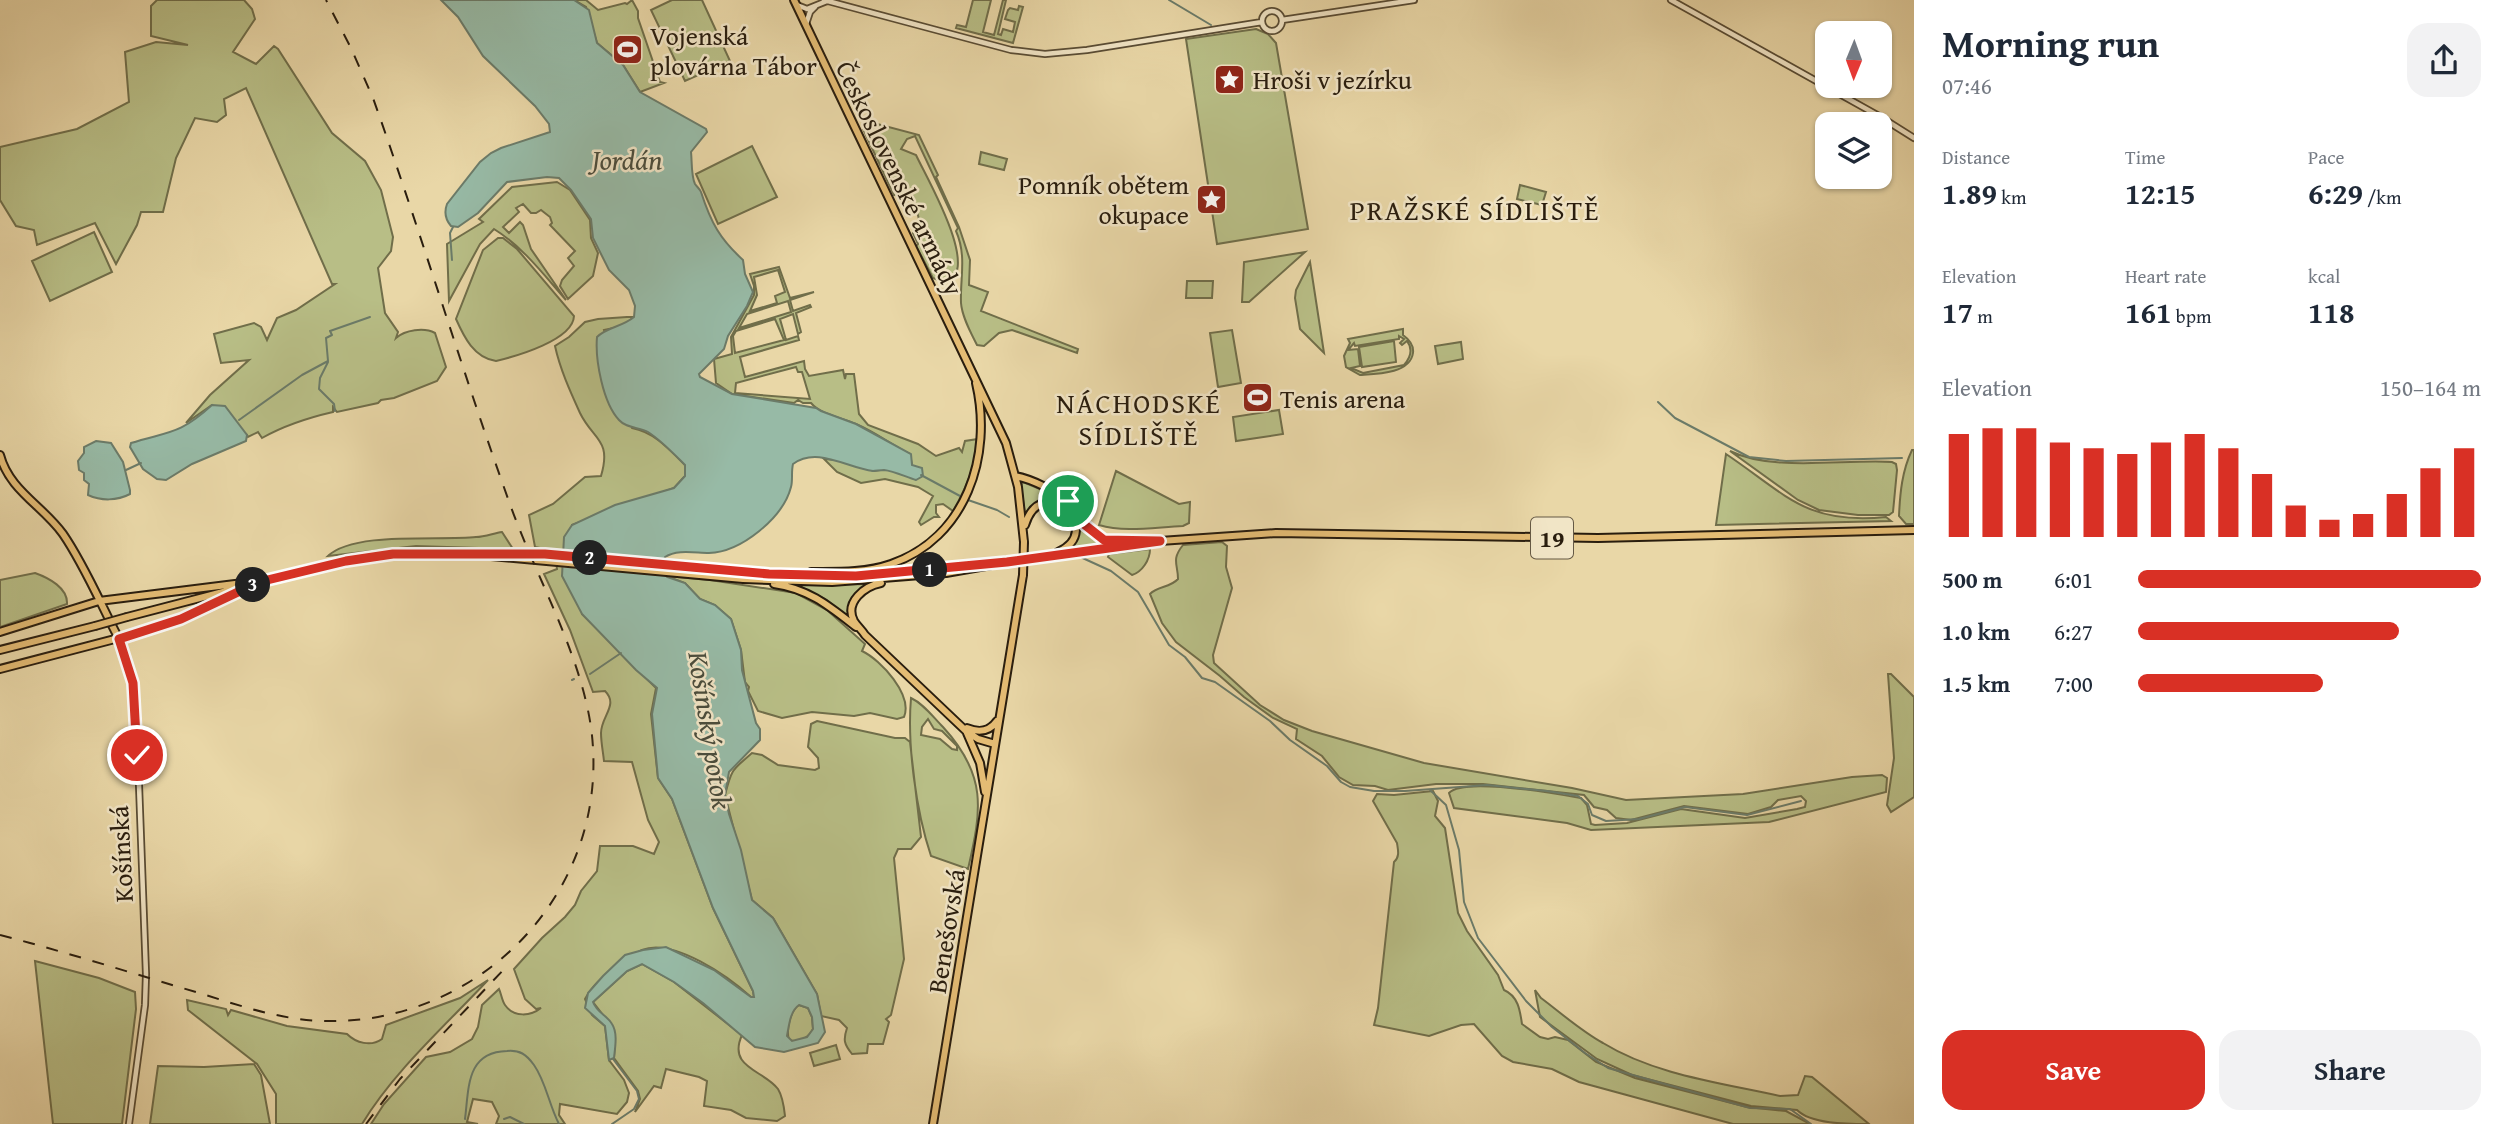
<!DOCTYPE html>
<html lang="en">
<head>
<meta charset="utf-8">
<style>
	:root { --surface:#fff; --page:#f2f2f3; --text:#1f2937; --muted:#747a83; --accent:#d93025 }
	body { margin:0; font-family:"Gentium Book Plus",serif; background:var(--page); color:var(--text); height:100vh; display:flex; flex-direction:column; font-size:26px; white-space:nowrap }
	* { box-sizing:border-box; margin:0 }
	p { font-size:23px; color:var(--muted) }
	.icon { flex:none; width:38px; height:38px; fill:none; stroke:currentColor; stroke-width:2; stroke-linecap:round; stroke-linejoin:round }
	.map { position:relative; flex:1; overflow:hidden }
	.drawer { display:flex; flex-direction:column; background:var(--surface); width:595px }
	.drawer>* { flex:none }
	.needle { width:46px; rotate:181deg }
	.buttons { position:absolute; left:1815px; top:21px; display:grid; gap:14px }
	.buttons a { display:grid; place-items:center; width:77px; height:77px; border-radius:14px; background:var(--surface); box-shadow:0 2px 5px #0004; font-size:35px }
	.pin { position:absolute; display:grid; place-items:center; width:60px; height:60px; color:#fff; margin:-30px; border:4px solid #fff; border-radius:50%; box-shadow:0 2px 7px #0007 }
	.km { position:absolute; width:35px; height:35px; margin:-18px; border-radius:50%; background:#222; color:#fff; font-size:19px; line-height:35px; text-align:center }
	.round { display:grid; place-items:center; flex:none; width:74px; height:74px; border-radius:21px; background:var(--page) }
	.headline { display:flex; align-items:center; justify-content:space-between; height:119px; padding:0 28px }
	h1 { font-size:38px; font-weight:800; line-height:52px }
	.stats { display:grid; grid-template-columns:repeat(3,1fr); gap:10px; height:119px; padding:7px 28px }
	.stats div { display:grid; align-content:center }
	.stats b { font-size:30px; font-weight:800 }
	.stats small { font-size:19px; font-weight:400 }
	.stats p { font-size:19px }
	.chart { height:196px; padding:14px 28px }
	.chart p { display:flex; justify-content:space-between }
	.chart svg { width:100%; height:126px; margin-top:7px; stroke:var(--accent); stroke-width:6 }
	.action { display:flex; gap:14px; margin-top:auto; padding:14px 28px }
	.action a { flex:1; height:80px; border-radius:21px; background:var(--accent); color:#fff; font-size:28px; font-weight:800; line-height:80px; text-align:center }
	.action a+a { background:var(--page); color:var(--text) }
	ul { padding:0 28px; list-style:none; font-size:23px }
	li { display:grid; grid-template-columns:112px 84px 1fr; align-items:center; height:52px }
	li i { height:18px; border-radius:9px; background:var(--accent) }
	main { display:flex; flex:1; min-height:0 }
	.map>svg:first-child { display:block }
	.green { fill:#b8be86; stroke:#706e4a; stroke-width:2; fill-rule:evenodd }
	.water { fill:#97baa6; stroke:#6b7b69; stroke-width:2; fill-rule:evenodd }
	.pier { fill:#e9d7a7 }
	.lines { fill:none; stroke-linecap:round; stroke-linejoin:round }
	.stream { stroke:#6b7b69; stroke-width:2 }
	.minor-casing { stroke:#594c34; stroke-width:8 }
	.major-casing { stroke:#291d0e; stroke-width:10 }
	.minor { stroke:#f1e5c6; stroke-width:4.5 }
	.major { stroke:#e4bc74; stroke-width:6 }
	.rail { stroke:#291d0e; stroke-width:2; stroke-dasharray:12 12; stroke-linecap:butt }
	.major-bridge-casing { stroke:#291d0e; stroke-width:10; stroke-linecap:butt }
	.major-bridge { stroke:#e4bc74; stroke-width:6 }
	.route-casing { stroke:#fff; stroke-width:14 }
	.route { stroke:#d93025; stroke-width:9 }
	.labels { text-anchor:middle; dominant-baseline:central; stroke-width:5; stroke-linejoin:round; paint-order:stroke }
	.shield { fill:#f1e5c6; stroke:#655945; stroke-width:2 }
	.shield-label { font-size:24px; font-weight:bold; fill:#291d0e }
	.poi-label { font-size:26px; fill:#291d0e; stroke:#f1e5c6; text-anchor:start }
	.street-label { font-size:26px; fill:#291d0e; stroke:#f1e5c6 }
	.water-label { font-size:28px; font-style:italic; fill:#4a4c3c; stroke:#f1e5c6 }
	.neighbourhood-label { font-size:28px; letter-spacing:2px; fill:#291d0e; stroke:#f1e5c6 }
</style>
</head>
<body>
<main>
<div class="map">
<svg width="1914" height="1124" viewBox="0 0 1914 1124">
	<rect width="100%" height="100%" fill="#e9d7a7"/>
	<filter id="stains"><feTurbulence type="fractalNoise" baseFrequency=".00286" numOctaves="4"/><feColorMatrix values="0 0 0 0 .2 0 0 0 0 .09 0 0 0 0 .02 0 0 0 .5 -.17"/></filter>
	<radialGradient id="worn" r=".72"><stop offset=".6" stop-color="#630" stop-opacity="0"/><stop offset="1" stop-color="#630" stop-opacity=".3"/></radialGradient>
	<!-- green -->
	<path class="green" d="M157,0H244L252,9L255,19L233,52L256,64L274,46L278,49L332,133L365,161L381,190L393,237L391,251L378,268L385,313L398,332L396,338C405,330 424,327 435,333L446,367L437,381L394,398L381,400L378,403L337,412L333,407V412C307,418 285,425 262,438L258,432L248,437L247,435L212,405L186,423L210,395L249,360L221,363L214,334L254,323L261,327L267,340L277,318L296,310L335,284H332L246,88L224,99L226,115L217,122L195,118L176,158L163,212H141L137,225L116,264L95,223L37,245L34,230L16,226L0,200V147L77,129L129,102L125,52L156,42L188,45L151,36V6Z
		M574,0H586L598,10L625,3L627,4L632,0L638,11V18L660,82L664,83L640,92L623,65L597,43L586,7Z
		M672,0H702L730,61L685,81L651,10Z
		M973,0H991L983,32L994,35L1003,0H1006L998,34L1001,35L1003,29L1013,32L1015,22L1005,19L1008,10L1010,8L1018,10L1019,6L1023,7L1013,43L956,28L957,25L966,27Z
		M1256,29L1268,34L1276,43L1308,229L1217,244L1186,39Z
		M866,121L919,135L938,175L936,177L959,227L970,260L969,285L988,292L981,311L1078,349L1077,353L1012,330L999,333L984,346L977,345C971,333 962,317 961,303C960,278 967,256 956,231L958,228L915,136L907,139L901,149L916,155C926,177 983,273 945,283L933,278L916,246L918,244L913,233L921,227L913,196L894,195L863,129Z
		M752,146L777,197L718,224L696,174Z
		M981,152L1007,159L1004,170L979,164Z
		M557,182L570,190L590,220L591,238L598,253L593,276L568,299L560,286L562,280L574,266L568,258L575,251L550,225L552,223L550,217L541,210L536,213H531L523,204L516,208L519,212L503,227L509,233L520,222L523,225L531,249L566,300C544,275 523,247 494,229L480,244L449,301L447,244L483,222L479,219L512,187Z
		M1520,185L1546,192L1542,205L1517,199Z
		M94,232L112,272L50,301L32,261Z
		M498,238H503L517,249L574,316C573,340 517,356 496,361C474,358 464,337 456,319L483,250Z
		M1305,252L1249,302H1242L1244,262Z
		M1310,262L1324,353L1300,329L1295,298L1296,290Z
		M779,267L790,298L814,292L790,300L793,311L810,305L811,307L796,313L801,332L798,334L793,314L780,319L786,340L798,336L799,340L740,357L745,377L804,361L805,369L809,376L843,370L845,379L846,374H854L859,414L868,425L918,444L936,456L959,448L962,452L965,441L978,439C975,466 967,487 953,511L943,504L936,505V513L939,517H934L921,525L919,522L933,496L918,487L885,479L861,483L837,472L824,459L837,460L874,471L912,465L910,454C892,445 875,432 856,424C841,417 821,415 811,403H803L798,400L794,403L732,394L716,383L714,359L732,354L731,337L754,295V286L750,274ZM778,270L785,292L775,296L777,303L750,311L757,295L754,277ZM788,301L791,312L739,328L747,314ZM775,319L784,340L735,353L733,336L736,331ZM796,367L798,372H802L810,399L735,393L736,383Z
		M1187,281H1213L1212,298H1186Z
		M627,317H634L623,326L604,330L632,428C654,432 669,449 685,465V476L674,488L572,525L582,614L656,688L651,714L658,778L672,799L713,908L753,991L754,997H751C729,977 673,937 642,950C634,954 626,960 619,965C605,974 593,984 585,999L592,1015L605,1026L609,1060L624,1080L629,1093L627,1102L617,1114L560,1104L559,1115L565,1124H496L499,1116L492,1102L473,1099L467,1122L478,1124H371L384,1104L426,1057L450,1052L472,1039L478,1027L482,1005L499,989C501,993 502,1001 505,1005C514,1018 531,1016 541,1008L536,1009L525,999L514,969L542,938L565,917L575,905L581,891L597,871L600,846H633L654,854L659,842L648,820L632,762L604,761C603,752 601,742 601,733C601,716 619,705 605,691L593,692L570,630L544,574L557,569L555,551L535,547L529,515L553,504L585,477L601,476C612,439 593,440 580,413C570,391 560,369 555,346L569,337L585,322L598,319Z
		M1403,329V335C1410,340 1414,345 1413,353C1410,374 1376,374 1360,375L1346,367L1344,356L1350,343L1348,339ZM1399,336L1404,339L1400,343L1402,345L1407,341C1413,349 1411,357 1404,365L1363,373L1351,368L1360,366L1358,349L1348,350L1354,343L1355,346L1399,339Z
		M1232,330L1241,383L1218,387L1210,333Z
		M1394,341L1396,362L1362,367L1359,347Z
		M1461,342L1463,359L1438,364L1435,346Z
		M1279,410L1283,434L1236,441L1233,417Z
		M1912,450H1914V524H1906L1899,516C1900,493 1902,471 1912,450Z
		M1730,451C1773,472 1843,459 1892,462L1896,464L1897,470L1893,512L1889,515H1858L1819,510L1798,500Z
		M1726,454C1787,495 1806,525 1886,517L1891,521L1716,525Z
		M1116,471L1179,504L1190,502L1189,523L1183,526C1156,527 1125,533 1099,525Z
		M1023,482L1052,494L1069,506C1052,496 1038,500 1025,514L1021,486Z
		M1076,515L1089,533L1104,544L1070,548C1079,538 1080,528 1076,515Z
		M502,532L513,549L416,546L328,556C354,531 440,541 476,537C485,537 494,533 502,532Z
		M1222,542L1227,546L1226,567L1232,588L1213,655L1214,663L1260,705L1284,720L1312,731L1424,763L1572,788L1626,800L1743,794L1852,777L1882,775L1887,778L1886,792L1769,822L1591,830L1567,823L1454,808L1449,793C1463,777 1558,794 1581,798L1587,805L1591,824L1595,825L1627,823L1681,809L1745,818L1797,809L1805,807L1806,801L1801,796L1778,800L1771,807L1748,814L1684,806L1631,820L1616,818L1607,810L1594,807L1584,795L1483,784H1436L1388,790L1375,786L1353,785L1339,777L1322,756L1296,739L1297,729L1273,718L1244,697L1220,676L1176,642L1162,623L1150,594C1157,586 1170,588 1178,579C1178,564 1171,560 1183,545Z
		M1150,549C1150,560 1142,572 1132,575L1108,557L1109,554Z
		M35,573C49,578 68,588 67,604L0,627V580Z
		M666,576L710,580L796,593L827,610L865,644L862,651C881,660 913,695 904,717L897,719L870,713L854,716L812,712L782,718L758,711L748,691L749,687L745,682L741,650L731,619L715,605L700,599L685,583Z
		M867,584C857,594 851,604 847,617L827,600L801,587L802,585Z
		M1888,674H1891L1914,697V797L1891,812L1887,805L1894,758Z
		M911,698C924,704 933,717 943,727C987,775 982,809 968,869L931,856C916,811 907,745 911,698ZM928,719L934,729L942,731L957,746V750L952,749L940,739L921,735L922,727Z
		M817,721L895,738H905L910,742L921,837L911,849H898L894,858L904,959L891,1015L886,1019L889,1022L883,1044H868L867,1053L852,1054C844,1044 843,1040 847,1028L839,1020L821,1016L817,994L773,918L752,900L725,795C732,767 733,770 752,753L762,755L778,765L815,770L819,768L818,758L808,747L811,724Z
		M1433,791L1438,801L1435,816L1445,828L1458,913L1467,931L1498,975L1504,990C1518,996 1520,1010 1522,1024L1540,1037L1548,1039L1555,1037L1568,1040L1596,1062L1635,1078L1747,1107L1786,1111L1810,1124H1733L1579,1082L1552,1069L1513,1062L1502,1056L1474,1024L1461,1025L1429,1036L1374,1025L1378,1008L1394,862C1400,857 1398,850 1397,843L1373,801L1377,794L1394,795Z
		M35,961L99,978L135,992L136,1009L122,1124H53Z
		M642,964L674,982L742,1035C727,1068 764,1070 778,1089C783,1097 784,1107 785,1116L777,1121L746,1118L731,1110L704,1106L707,1081L699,1077L666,1069L661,1088L654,1086L635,1112L640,1099L638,1091L614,1058L615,1040L603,1015L593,1002L627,971Z
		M488,980C446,1025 394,1071 362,1124H276V1094L257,1064L188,1010L187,1000L226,1009L228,1015L231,1010L287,1026L347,1034C356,1043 371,1047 382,1039L386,1025L460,998Z
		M1535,990L1541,998C1561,1013 1581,1031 1603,1043C1655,1075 1722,1083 1780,1096L1798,1095L1805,1076L1812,1077L1869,1124C1846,1124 1811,1124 1797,1110L1751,1106L1632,1075L1597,1059L1540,1017Z
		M799,1005L808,1008L812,1017L813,1029C809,1038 799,1043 789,1040C786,1030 790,1011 799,1005Z
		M836,1045L840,1059L814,1066L810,1053Z
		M254,1064L261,1075L270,1124H150L158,1066L204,1067Z"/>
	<!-- water -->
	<path class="water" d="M441,0H574L589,10L597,43L623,65L640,92L706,129L707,132L691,152C692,160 691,176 695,184C697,187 700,189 701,192C711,223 720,239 743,260L745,274L753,292L747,306L728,336L724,349L699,374L700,377L732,394L816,408L821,411L856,424L911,454L912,465L922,468L923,476L916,480C906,477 894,471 884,470C880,470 876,471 873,471C847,468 817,446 793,464C791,472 793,480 791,487C783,518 741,552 709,553C695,553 677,549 665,557L662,568L667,577L685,583L700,599L715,605L731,619L741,650L742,670L756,723L760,729V740L729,772L725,795L729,814L741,850L752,900L773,918L817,994L825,1032L818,1043L784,1052L755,1047L703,1003L674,982L642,964L627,971L593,1002C597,1013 607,1015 612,1024C618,1033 615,1048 614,1058L609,1060L605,1026L585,1008L588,993L603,976L625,955L643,950L666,947L714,970L751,997H754L753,991L713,908L672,799L658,778L652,714L657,688L636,670L582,614L562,576L564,537L572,525L615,505L674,488L685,476V465C674,454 662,441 648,432C640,427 627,429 619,420C603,403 595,360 597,337C607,327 622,327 634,317L635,306L629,290L609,270L593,238L591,219L571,190L559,178L547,177L507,182L478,213L458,227L451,226C445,219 444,212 447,204L480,162L491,153L501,148L550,132L549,124L535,106L483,56L458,17ZM799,1005L808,1008L812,1017L813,1029L807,1037L792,1041L787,1036C789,1026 790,1011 799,1005Z
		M212,405L225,406L247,435L246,441L192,464L166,480L157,479L143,469L130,447L131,443C170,431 179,435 212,405Z
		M96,441L111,443L123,462L130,490V494C117,501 101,501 88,495L89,484L84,480V473L79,470L78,461L84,453V447Z"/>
	<!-- pier -->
	<path class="pier" d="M560,552L668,561L666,568L669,574L678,577L560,567Z"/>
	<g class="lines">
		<!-- stream -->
		<path class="stream" d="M1169,0L1211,25
			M452,260L450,233L453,227
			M328,362L320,378L319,389L334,404L335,411
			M1658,402L1675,418L1749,457L1786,461L1902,458
			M239,420L302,375L328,361L326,338L332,335L330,331L370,317
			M126,470L141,463
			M921,475L960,496
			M968,500L997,510L1009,517
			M1076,555L1111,571L1138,592L1169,645L1185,657L1202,678L1215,682L1270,721L1290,740L1327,766L1341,782L1350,787L1374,791H1405L1487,785L1547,791L1578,796L1588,804L1592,815L1606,821L1639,819L1685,807L1747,815L1801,801
			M590,674L621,653
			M572,680L574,679
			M1430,790L1446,805L1459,850L1464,902L1478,938L1526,1001L1552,1027L1585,1053L1608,1068L1750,1108L1790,1109L1811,1124
			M465,1119C469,1088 466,1052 507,1051C520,1050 526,1054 534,1065C546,1082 549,1105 559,1124
			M504,1119L510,1117L524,1124
			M612,1124L634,1109L639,1099L637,1091L613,1059"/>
		<defs>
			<path id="minor" d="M824,0L1011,50L1045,54L1087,50L1262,22
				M1671,0L1879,116L1914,138
				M797,5L807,9L827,1
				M1262 21a10 10 0 1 1 20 0a10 10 0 1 1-20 0Z
				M1282,20L1414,0
				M806,24L810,12L815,7
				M119,639L133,683L136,704L146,974L145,1005L129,1124"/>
			<path id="major" d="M794,0L1006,443L1018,487L1024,542
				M0,455C9,490 43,506 63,534C85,566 101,605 119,639
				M1015,476C1032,479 1056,491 1069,503C1089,521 1089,543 1123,541
				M1025,525C1042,470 1107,530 1058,552
				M458,553L743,579L832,582L946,573L1050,555L1160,541L1276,533L1598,538L1914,530
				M492,553C594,552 694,571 796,576C853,578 909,573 966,566
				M811,572C838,572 865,573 891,564C966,538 993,456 976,383
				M881,583C865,586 844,602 854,621C857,626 862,630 865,635L966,731L978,739L995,744
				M774,584C809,589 829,606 856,627
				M127,617L346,560L393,554L460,553
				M0,632L99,601L243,583
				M0,650L95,626
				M0,669L157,628L181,619L245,589
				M967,728C979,733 989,732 997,721
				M967,733L980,763L985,792
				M933,1124L1023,575"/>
		</defs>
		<!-- minor casing -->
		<use href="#minor" class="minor-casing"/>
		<!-- major casing -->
		<use href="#major" class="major-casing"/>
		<!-- minor -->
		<use href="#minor" class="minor"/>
		<!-- major -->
		<use href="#major" class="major"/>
		<!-- rail -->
		<path class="rail" d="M0,935C66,952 131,973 196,992C238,1005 280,1020 324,1021C475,1025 602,900 593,748C589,668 538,582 511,507C462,371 421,233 373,98L351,48L326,0
			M366,1124L400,1079L508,965"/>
		<defs>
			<path id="major-bridge" d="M1023,575L1024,542
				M95,626L127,617"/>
		</defs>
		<!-- major-bridge casing -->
		<use href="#major-bridge" class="major-bridge-casing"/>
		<!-- major-bridge -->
		<use href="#major-bridge" class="major-bridge"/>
	</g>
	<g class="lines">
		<defs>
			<path id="route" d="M137,755L133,683L119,639L181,619L259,582L346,561L393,554H545L769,574L856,576L1007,562L1160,541L1104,540L1085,525L1068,501"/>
		</defs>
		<!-- route casing -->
		<use href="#route" class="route-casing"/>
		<!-- route -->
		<use href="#route" class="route"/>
	</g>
	<!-- icons -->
	<defs>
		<symbol id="stadium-square" viewBox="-11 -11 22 22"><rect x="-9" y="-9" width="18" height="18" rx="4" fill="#8f2418" stroke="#f1e5c6"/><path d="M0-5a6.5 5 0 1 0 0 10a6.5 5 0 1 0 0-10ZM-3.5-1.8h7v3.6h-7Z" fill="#fff"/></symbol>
		<symbol id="sight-square" viewBox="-11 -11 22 22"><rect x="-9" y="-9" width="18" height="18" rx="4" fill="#8f2418" stroke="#f1e5c6"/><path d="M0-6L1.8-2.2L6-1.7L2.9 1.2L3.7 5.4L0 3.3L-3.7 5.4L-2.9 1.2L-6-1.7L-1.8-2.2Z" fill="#fff"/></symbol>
	</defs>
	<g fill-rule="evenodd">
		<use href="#stadium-square" x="610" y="32" width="35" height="35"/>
		<use href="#sight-square" x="1212" y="62" width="35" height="35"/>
		<use href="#sight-square" x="1194" y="182" width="35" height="35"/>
		<use href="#stadium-square" x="1240" y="380" width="35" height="35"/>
	</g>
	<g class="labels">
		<!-- shield labels -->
		<rect class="shield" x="1531" y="517.5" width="42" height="41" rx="5"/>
		<g class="shield-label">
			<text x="1552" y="538">19</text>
		</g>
		<!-- poi labels -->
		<g class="poi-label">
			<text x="650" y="35">Vojenská<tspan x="650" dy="30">plovárna Tábor</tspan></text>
			<text x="1253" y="79">Hroši v jezírku</text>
			<text x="1189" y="184" text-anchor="end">Pomník obětem<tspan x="1189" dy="30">okupace</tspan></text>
			<text x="1280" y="398">Tenis arena</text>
		</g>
		<!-- street labels -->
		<g class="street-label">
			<text transform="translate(900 178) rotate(64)">Československé armády</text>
			<text transform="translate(121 854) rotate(-93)">Košínská</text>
			<text transform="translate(946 931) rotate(-81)">Benešovská</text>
		</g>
		<!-- water labels -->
		<g class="water-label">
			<text x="627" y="159">Jordán</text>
			<text transform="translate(711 730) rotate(81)">Košínský potok</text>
		</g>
		<!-- neighbourhood labels -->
		<g class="neighbourhood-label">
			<text x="1475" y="209">PRAŽSKÉ SÍDLIŠTĚ</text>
			<text x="1139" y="402">NÁCHODSKÉ<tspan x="1139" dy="32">SÍDLIŠTĚ</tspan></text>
		</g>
	</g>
	<rect width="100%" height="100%" filter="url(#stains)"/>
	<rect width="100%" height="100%" fill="url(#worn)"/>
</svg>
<div class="buttons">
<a><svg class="needle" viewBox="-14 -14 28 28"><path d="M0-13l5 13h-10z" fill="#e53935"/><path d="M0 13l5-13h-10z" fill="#747a83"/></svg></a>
<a><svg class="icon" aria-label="layers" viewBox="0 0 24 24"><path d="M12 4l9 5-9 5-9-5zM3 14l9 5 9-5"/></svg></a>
</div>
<div class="pin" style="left:1068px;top:501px;background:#1e9e55"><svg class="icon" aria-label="arrive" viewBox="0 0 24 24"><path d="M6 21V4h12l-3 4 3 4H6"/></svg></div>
<div class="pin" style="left:137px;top:755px;background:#d93025"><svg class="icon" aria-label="check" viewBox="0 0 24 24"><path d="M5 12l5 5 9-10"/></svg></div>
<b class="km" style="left:930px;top:570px">1</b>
<b class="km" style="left:590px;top:558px">2</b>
<b class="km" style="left:253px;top:585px">3</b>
</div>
<section class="drawer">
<div class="headline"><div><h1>Morning run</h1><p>07:46</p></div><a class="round"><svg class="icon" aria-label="share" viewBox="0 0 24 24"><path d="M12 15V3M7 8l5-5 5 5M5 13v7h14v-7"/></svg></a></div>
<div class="stats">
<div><p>Distance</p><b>1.89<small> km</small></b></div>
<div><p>Time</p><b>12:15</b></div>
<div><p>Pace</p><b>6:29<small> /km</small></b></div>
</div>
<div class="stats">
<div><p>Elevation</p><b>17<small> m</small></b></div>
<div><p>Heart rate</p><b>161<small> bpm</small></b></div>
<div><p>kcal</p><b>118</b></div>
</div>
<div class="chart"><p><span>Elevation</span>150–164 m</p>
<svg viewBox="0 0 160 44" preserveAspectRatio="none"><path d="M5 44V8M15 44V6M25 44V6M35 44V11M45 44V13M55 44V15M65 44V11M75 44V8M85 44V13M95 44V22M105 44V33M115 44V38M125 44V36M135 44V29M145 44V20M155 44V13"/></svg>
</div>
<ul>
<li><b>500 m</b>6:01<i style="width:100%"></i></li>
<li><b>1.0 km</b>6:27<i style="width:76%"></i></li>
<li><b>1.5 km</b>7:00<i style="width:54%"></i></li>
</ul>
<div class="action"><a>Save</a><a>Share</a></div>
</section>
</main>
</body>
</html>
